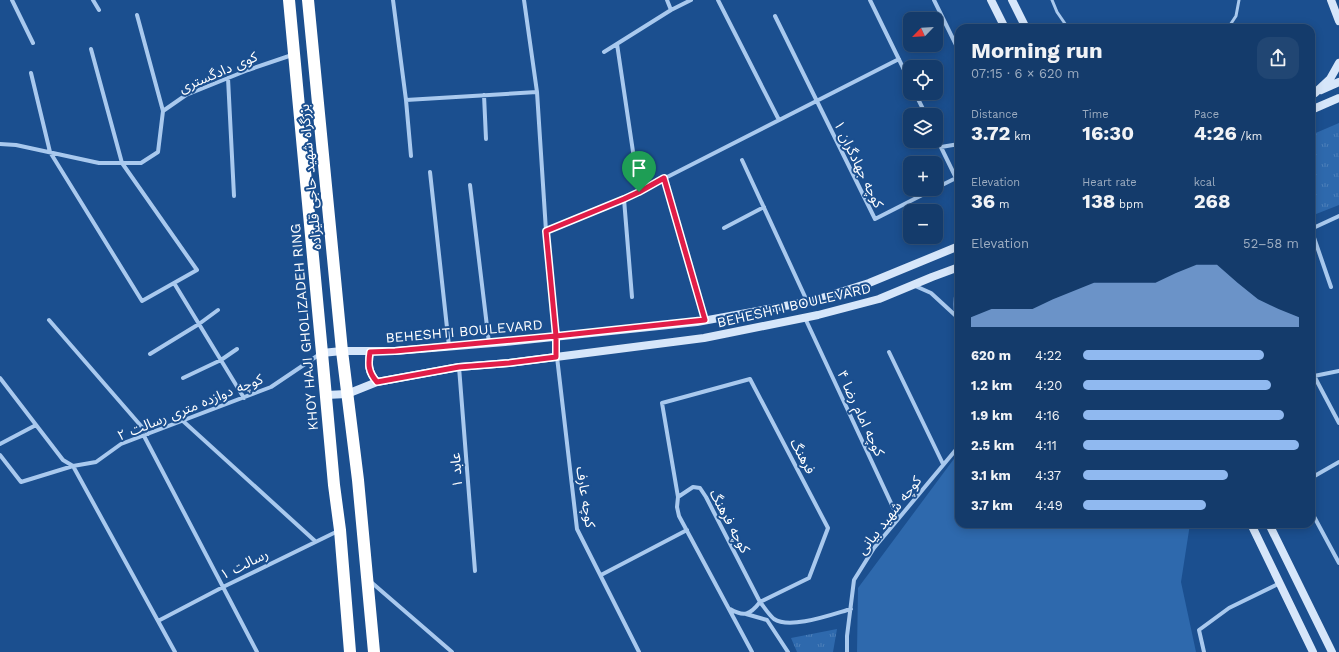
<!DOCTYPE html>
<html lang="en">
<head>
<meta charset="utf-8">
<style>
	:root { --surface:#143b6b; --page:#214673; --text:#f1f3f6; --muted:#9dadc1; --line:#33557e; --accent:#90b9f0 }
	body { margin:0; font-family:"Work Sans","Noto Sans Arabic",sans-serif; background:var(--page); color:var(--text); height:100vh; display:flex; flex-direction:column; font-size:15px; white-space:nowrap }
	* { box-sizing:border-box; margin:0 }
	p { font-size:13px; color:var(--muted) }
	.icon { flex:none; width:22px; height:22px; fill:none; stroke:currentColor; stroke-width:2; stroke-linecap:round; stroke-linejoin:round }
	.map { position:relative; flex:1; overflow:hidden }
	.details { position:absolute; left:955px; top:24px; width:360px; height:504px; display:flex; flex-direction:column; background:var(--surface); border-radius:12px; box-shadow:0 2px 10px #0003,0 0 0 1px var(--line) }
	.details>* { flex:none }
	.needle { width:26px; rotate:245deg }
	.tools { position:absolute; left:903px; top:12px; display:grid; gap:8px }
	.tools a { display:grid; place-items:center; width:40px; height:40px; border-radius:8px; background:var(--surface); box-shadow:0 2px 10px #0003,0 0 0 1px var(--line); font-size:20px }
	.pin { position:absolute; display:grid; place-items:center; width:34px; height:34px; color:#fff; margin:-41px -17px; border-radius:50% 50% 50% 0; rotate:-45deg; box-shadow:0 0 4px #0007 }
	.pin .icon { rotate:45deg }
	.round { display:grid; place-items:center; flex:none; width:42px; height:42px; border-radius:12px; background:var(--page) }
	.head { display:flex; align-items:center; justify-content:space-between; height:68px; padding:0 16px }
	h1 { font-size:22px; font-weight:700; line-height:30px }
	.stats { display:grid; grid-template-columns:repeat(3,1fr); gap:6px; height:68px; padding:4px 16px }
	.stats div { display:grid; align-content:center }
	.stats b { font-size:20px; font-weight:700 }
	.stats small { font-size:11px; font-weight:400 }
	.stats p { font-size:11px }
	.chart { height:112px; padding:8px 16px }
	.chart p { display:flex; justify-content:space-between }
	.chart svg { width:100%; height:72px; margin-top:4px; fill:var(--accent); opacity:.7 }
	ul { padding:0 16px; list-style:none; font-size:13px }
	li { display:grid; grid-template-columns:64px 48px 1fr; align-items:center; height:30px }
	li i { height:10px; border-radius:5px; background:var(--accent) }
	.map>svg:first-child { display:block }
	.grass { fill:#2e69ad }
	.park { fill:url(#park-tufts) }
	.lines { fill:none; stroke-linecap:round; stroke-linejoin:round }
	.lane { stroke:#a9c9ee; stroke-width:3 }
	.street { stroke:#a9c9ee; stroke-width:4 }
	.secondary { stroke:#d6e6fa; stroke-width:8 }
	.highway { stroke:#fff; stroke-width:12 }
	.route-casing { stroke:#fff; stroke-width:8 }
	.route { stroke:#e11d48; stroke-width:5 }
	.labels { text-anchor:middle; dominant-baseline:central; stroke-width:4; stroke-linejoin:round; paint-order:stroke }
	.street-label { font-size:14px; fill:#fff; stroke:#1b4f8f }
</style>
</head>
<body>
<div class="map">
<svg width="1339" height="652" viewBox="0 0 1339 652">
	<defs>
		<pattern id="park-tufts" width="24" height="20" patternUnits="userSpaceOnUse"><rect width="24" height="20" fill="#2e69ad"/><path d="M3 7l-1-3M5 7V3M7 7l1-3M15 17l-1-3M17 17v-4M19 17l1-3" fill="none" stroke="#4d80b9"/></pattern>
	</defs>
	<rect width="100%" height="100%" fill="#1b4f8f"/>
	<!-- grass -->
	<path class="grass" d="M959,452V524H1190L1181,582L1196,652H857L858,588Z"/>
	<!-- park -->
	<path class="park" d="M1339,123V205L1311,216V135Z
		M837,629L833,652H797L791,638Z"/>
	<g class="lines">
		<!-- lane -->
		<path class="lane" d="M1052,0L1057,12L1068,28
			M1228,28L1236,16L1239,0"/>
		<!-- street -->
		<path class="street" d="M12,0L33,43
			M93,0L99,10
			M393,0L406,100L411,156
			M524,0L537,92L546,231L557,357L577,529L639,652
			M667,0L671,10
			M718,0L779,120
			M870,0L910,82
			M934,0L959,51
			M137,15L163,111
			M775,16L875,219L934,189
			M617,44L639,192
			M604,52L671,10L691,0
			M31,73L50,152L142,301L197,270L122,163L91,49
			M228,78L234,196
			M915,93L926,115
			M484,95L486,139
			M406,100L537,92
			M936,137L956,178L936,188
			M0,144L16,145L99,163H141L158,152L163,111L186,95L248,70L292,55
			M941,147L959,144
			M742,160L807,301
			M430,172L449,346
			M664,178L705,320
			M470,185L489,343
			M624,199L632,297
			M724,228L764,207
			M1311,229L1331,287
			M1311,229L1339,216
			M546,231L624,199L899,59
			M959,280C955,295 954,311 959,325
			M174,283L244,398
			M913,285L931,293L956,316
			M805,318L898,518
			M49,320L148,434
			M889,352L943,464
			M150,354L199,324L218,310
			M459,367L475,571
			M1311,370L1339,423
			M1314,376L1339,371
			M0,378L63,460L73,466L96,462L121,444L271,387L320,354
			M183,378L221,360L237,349
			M183,421L315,541
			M144,436L257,652
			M0,444L36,425
			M0,455L21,482L73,466L175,652
			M1311,478L1339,462
			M678,497L662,403L750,379L828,528L809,578L760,602C764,607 769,615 774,619C790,630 833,614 851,609
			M1311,511L1339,563
			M601,575L687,530
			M371,582L452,652
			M730,609C744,617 750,615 760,602L706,497L700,488L693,487L678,497L677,507L679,516L752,652
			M746,614L767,620L788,652
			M158,621L223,587L338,531
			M847,652V636L854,580L874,548L959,446
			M1204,652L1199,630L1229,608L1280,583"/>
		<!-- secondary -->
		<path class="secondary" d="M991,0L1005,28
			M1012,0L1026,28
			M1331,0L1339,21
			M1321,90L1339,82
			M1315,93L1330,79L1339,63
			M1311,110L1339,98
			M370,352C368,364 368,372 377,382
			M322,353L342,351H395L505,342L697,322L812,301L869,283L959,246
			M326,395L347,394L377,382L459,367L509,363L704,338L818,315L879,299L932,277L959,267
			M1251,524L1313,652
			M1269,524L1332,652"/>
		<!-- highway -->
		<path class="highway" d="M289,0L322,353L334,485L340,530L350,652
			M308,0L342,351L358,480L374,652"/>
	</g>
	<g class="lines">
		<defs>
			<path id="route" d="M639,192L624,199L546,231L556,336L395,351L370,352C368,364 368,372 377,382L459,367L509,363L556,357V336L705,320L664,178L639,192"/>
		</defs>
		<!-- route casing -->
		<use href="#route" class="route-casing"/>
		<!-- route -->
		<use href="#route" class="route"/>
	</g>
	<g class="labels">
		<!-- street labels -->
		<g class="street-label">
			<text transform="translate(218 72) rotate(-23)">کوی دادگستری</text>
			<text transform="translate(859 164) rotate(64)">کوچه جهادگران ۱</text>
			<text transform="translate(310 177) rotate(-95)">بزرگراه شهید حاجی قلیزاده</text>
			<text transform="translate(794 305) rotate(-13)">BEHESHTI BOULEVARD</text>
			<text transform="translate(304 327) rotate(-95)">KHOY HAJI GHOLIZADEH RING</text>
			<text transform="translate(464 331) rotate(-5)">BEHESHTI BOULEVARD</text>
			<text transform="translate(190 407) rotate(-22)">کوچه دوازده متری رسالت ۲</text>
			<text transform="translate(861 413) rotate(65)">کوچه امام رضا ۴</text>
			<text transform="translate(803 456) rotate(62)">فرهنگ</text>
			<text transform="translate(456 470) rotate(-94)">عابد ۱</text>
			<text transform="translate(586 497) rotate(81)">کوچه عارف</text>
			<text transform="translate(889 515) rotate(-52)">کوچه شهید بیانی</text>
			<text transform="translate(730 521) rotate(62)">کوچه فرهنگ</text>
			<text transform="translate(244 564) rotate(-26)">رسالت ۱</text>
		</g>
	</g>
</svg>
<div class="tools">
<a><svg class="needle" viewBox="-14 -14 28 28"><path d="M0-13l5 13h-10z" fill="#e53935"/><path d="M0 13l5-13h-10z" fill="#9dadc1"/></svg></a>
<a><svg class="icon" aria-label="locate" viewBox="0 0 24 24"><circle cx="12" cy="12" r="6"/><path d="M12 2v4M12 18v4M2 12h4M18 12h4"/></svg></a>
<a><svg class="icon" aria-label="layers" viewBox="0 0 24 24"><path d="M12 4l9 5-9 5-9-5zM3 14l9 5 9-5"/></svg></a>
<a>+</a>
<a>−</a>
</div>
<div class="pin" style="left:639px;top:192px;background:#1e9e55"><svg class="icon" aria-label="arrive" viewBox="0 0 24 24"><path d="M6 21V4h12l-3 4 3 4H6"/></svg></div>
<section class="details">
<div class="head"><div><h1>Morning run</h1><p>07:15 · 6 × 620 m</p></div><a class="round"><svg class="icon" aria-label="share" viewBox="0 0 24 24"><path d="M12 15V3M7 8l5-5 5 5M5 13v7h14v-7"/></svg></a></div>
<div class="stats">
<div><p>Distance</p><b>3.72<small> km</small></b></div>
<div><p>Time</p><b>16:30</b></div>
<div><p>Pace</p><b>4:26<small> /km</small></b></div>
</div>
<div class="stats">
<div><p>Elevation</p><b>36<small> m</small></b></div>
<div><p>Heart rate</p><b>138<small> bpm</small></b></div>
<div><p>kcal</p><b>268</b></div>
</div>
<div class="chart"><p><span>Elevation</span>52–58 m</p>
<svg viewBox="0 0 160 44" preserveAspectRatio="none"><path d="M0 44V38L10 33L20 33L30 33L40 27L50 22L60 17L70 17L80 17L90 17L100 11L110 6L120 6L130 17L140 27L150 33L160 38V44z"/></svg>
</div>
<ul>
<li><b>620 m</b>4:22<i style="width:84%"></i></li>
<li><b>1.2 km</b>4:20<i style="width:87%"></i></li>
<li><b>1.9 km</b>4:16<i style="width:93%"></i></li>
<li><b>2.5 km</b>4:11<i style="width:100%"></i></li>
<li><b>3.1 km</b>4:37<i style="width:67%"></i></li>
<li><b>3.7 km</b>4:49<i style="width:57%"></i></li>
</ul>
</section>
</div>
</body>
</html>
